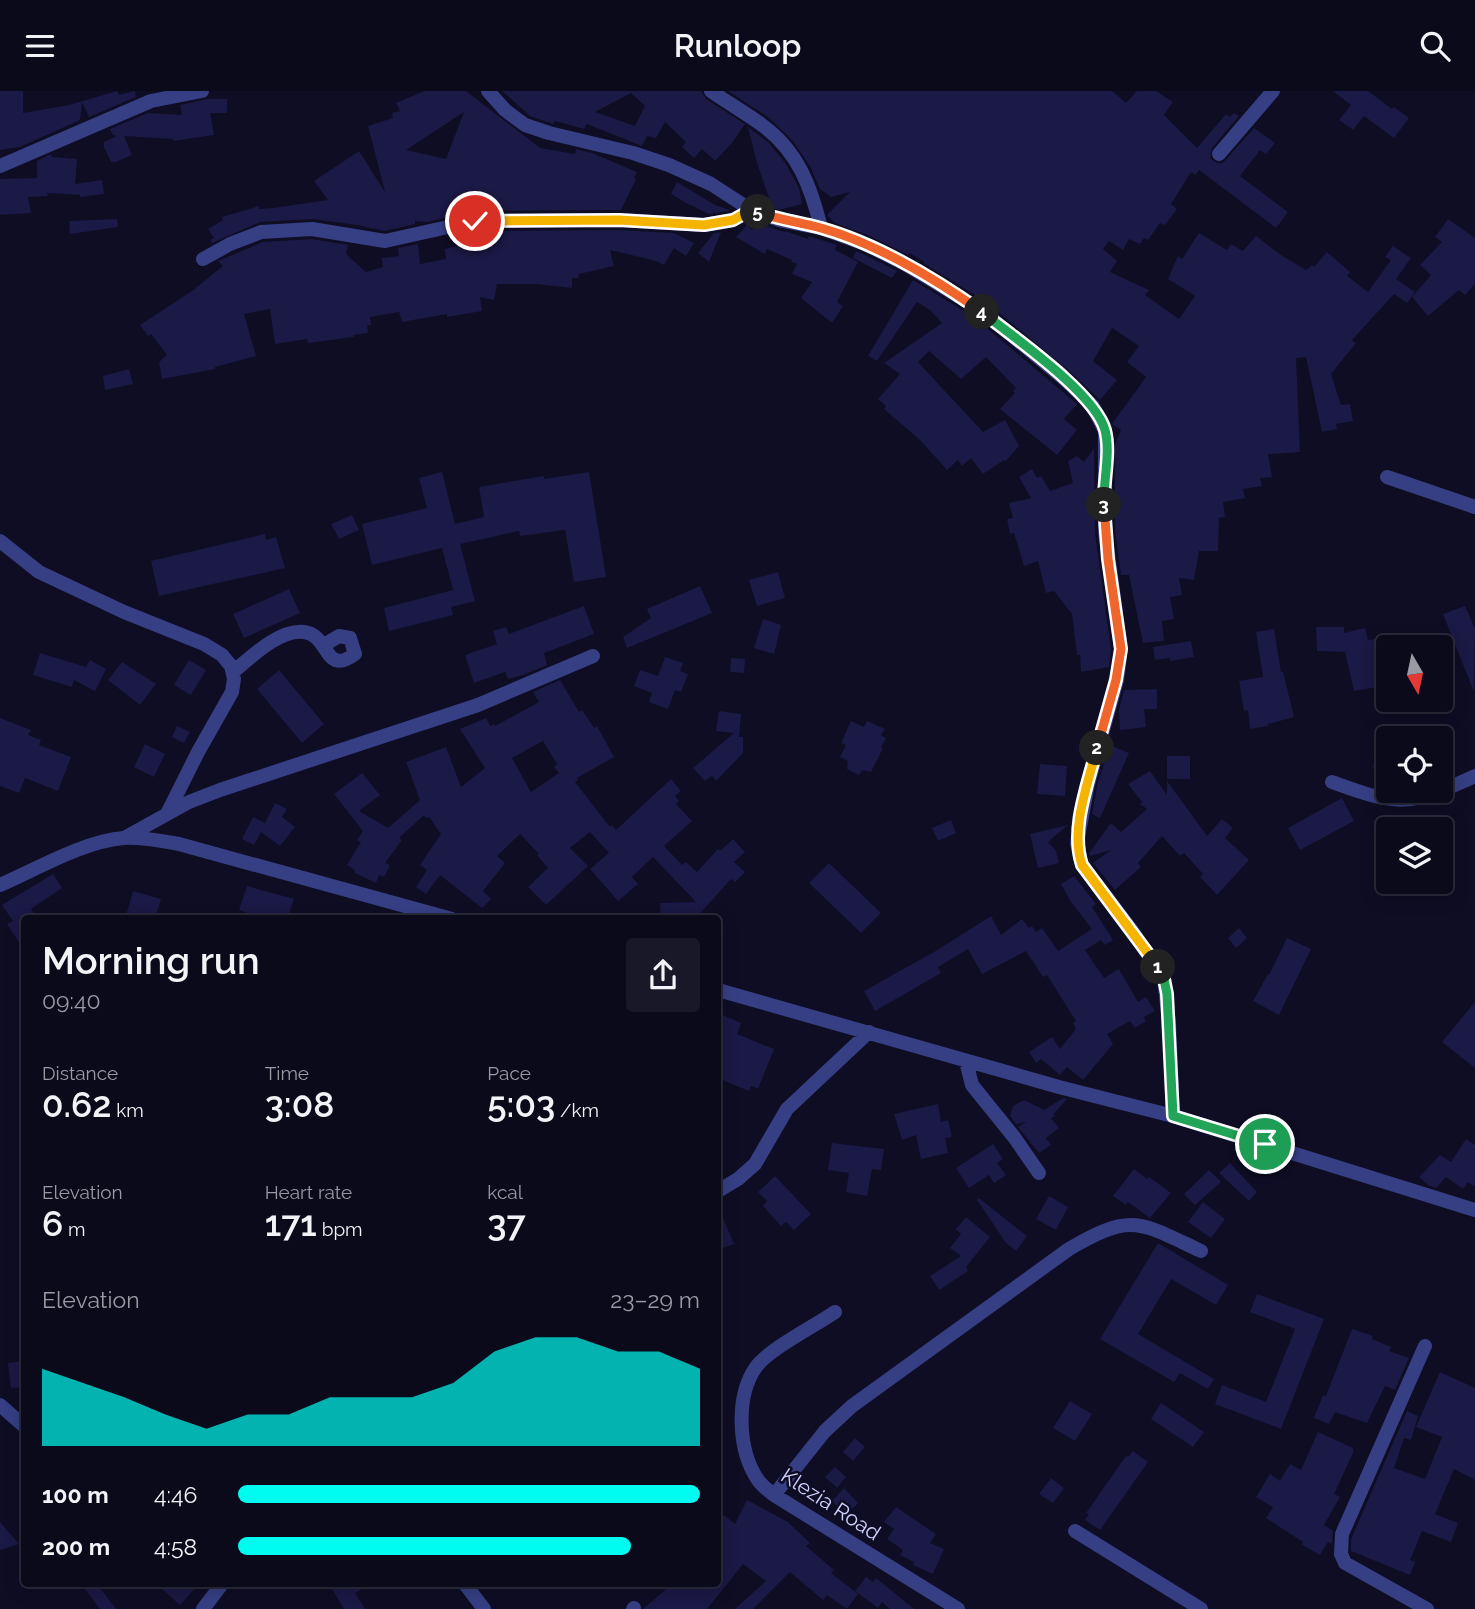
<!DOCTYPE html>
<html lang="en">
<head>
<meta charset="utf-8">
<style>
	:root { --surface:#0a0a1b; --page:#181828; --text:#f1f3f6; --muted:#999aa3; --line:#2a2b3a; --accent:#00fbf0 }
	body { margin:0; font-family:Raleway,sans-serif; background:var(--page); color:var(--text); height:100vh; display:flex; flex-direction:column; font-size:26px; white-space:nowrap }
	* { box-sizing:border-box; margin:0 }
	p { font-size:23px; color:var(--muted) }
	.icon { flex:none; width:38px; height:38px; fill:none; stroke:currentColor; stroke-width:2; stroke-linecap:round; stroke-linejoin:round }
	.map { position:relative; flex:1; overflow:hidden }
	.drawer { position:absolute; left:21px; top:824px; width:700px; height:672px; display:flex; flex-direction:column; background:var(--surface); border-radius:7px; box-shadow:0 4px 18px #0003,0 0 0 2px var(--line) }
	.drawer>* { flex:none }
	.needle { width:46px; rotate:171deg }
	.controls { position:absolute; left:1376px; top:544px; display:grid; gap:14px }
	.controls a { display:grid; place-items:center; width:77px; height:77px; border-radius:7px; background:var(--surface); box-shadow:0 4px 18px #0003,0 0 0 2px var(--line); font-size:35px }
	.pin { position:absolute; display:grid; place-items:center; width:60px; height:60px; color:#fff; margin:-30px; border:4px solid #fff; border-radius:50%; box-shadow:0 2px 7px #0007 }
	.km { position:absolute; width:35px; height:35px; margin:-18px; border-radius:50%; background:#222; color:#fff; font-size:19px; line-height:35px; text-align:center }
	.round { display:grid; place-items:center; flex:none; width:74px; height:74px; border-radius:7px; background:var(--page) }
	.overview { display:flex; align-items:center; justify-content:space-between; height:119px; padding:0 21px }
	h1 { font-size:38px; font-weight:600; line-height:52px }
	.figures { display:grid; grid-template-columns:repeat(3,1fr); gap:10px; height:119px; padding:7px 21px }
	.figures div { display:grid; align-content:center }
	.figures b { font-size:35px; font-weight:600 }
	.figures small { font-size:19px; font-weight:400 }
	.figures p { font-size:19px }
	.chart { height:196px; padding:14px 21px }
	.chart p { display:flex; justify-content:space-between }
	.chart svg { width:100%; height:126px; margin-top:7px; fill:var(--accent); opacity:.7 }
	ul { padding:0 21px; list-style:none; font-size:23px }
	li { display:grid; grid-template-columns:112px 84px 1fr; align-items:center; height:52px }
	li i { height:18px; border-radius:9px; background:var(--accent) }
	header { display:flex; justify-content:space-between; align-items:center; height:91px; padding:0 21px; background:var(--surface); font-size:32px; font-weight:600 }
	.map>svg:first-child { display:block }
	.building { fill:#1b1945; fill-rule:evenodd }
	.lines { fill:none; stroke-linecap:round; stroke-linejoin:round }
	.street { stroke:#363f84; stroke-width:14 }
	.split-1-casing { stroke:#fff; stroke-width:14 }
	.split-2-casing { stroke:#fff; stroke-width:14 }
	.split-3-casing { stroke:#fff; stroke-width:14 }
	.split-4-casing { stroke:#fff; stroke-width:14 }
	.split-5-casing { stroke:#fff; stroke-width:14 }
	.split-6-casing { stroke:#fff; stroke-width:14 }
	.split-1 { stroke:#22a559; stroke-width:9 }
	.split-2 { stroke:#f5b400; stroke-width:9 }
	.split-3 { stroke:#f0652b; stroke-width:9 }
	.split-4 { stroke:#22a559; stroke-width:9 }
	.split-5 { stroke:#f0652b; stroke-width:9 }
	.split-6 { stroke:#f5b400; stroke-width:9 }
	.labels { text-anchor:middle; dominant-baseline:central; stroke-width:5; stroke-linejoin:round; paint-order:stroke }
	.street-label { font-size:21px; fill:#d0d1ff; stroke:#0e0d24 }
</style>
</head>
<body>
<header><svg class="icon" aria-label="menu" viewBox="0 0 24 24"><path d="M4 6h16M4 12h16M4 18h16"/></svg>Runloop<svg class="icon" aria-label="search" viewBox="0 0 24 24"><circle cx="10" cy="10" r="6"/><path d="M15 15l6 6"/></svg></header>
<div class="map">
<svg width="1475" height="1518" viewBox="0 0 1475 1518">
	<rect width="100%" height="100%" fill="#0e0d24"/>
	<!-- building -->
	<path class="building" d="M0,0H23V22L69,14L117,0L119,4L135,0L136,6L89,26L82,11L80,29L20,56L0,59Z
		M424,0H466L540,57L575,63L576,58L592,62L637,81L634,87L636,88L621,119L475,120L427,131L415,130V133L385,140L357,134L313,128L260,131L212,152L210,149L214,147L208,138L223,129L222,126L259,115V118L273,117L328,109L314,90L359,60L385,101L368,35L393,27L392,22L400,20L396,12ZM464,21L446,68L406,59Z
		M502,0H701L706,8L745,33L732,52L715,70L702,58L694,67L682,56L686,51L665,31L656,47L647,45L642,55L587,33L584,38L555,30L553,33L530,25ZM631,2L645,15L635,35L595,21Z
		M728,0H1112L1126,12L1137,0H1156L1173,11L1164,24L1197,57L1226,23L1230,26L1234,22L1239,25L1212,57L1210,67L1217,72H1223L1254,37L1275,52L1266,63L1260,59L1240,85L1288,121L1276,137L1199,79L1196,84L1191,81L1171,113L1177,118L1165,134L1160,132L1148,149L1144,147L1140,153L1129,148L1123,159L1109,150L1103,158L1117,170L1110,181L1149,199L1145,204L1179,228L1195,205L1168,188L1178,165L1182,168L1199,142L1227,159L1231,153L1243,160L1256,145L1281,164L1306,179L1312,174L1314,176L1327,161L1350,181L1347,185L1368,201L1391,169L1385,166L1393,155L1411,167L1396,188L1415,201L1407,212L1394,203L1352,249L1356,252L1331,283L1341,314L1350,313L1353,330L1336,333L1337,338L1322,341L1306,266L1296,267L1300,361L1268,363L1272,386L1260,387L1262,395L1243,398L1245,407L1223,411L1225,426L1219,427L1218,460H1199L1194,489L1179,487L1182,504L1170,506L1174,528L1162,530L1164,550L1143,552L1129,484H1121L1115,440V354L1121,339L1112,333L1146,286L1127,271L1139,255L1112,237L1093,270L1117,289L1100,309L1068,279L986,211L923,172L924,171L910,162L908,164L870,145L835,132L827,124L850,101L831,106L820,98L810,75L792,49L768,26Z
		M1333,0H1368L1392,18L1394,16L1409,27L1394,47L1364,25L1353,39L1339,29L1351,14Z
		M207,8H227V22H210L214,44L173,50V48L124,45L132,64L116,71H111L104,56V51L117,45L113,44L110,38L148,22L182,24L180,14Z
		M748,36L768,51L786,73L799,97L802,113L779,119L772,116L757,72Z
		M51,63L52,66L77,68L75,93L102,89L104,103L80,106V104L47,102L48,105L28,106L31,122L0,124V88L37,87V70Z
		M677,91L715,114L730,119L729,120L709,123L686,112L671,103Z
		M117,128L118,136L70,143L69,130Z
		M1448,128L1475,147V193L1465,204L1459,199L1428,225L1412,206L1431,184L1420,174L1442,151L1435,146Z
		M756,131L781,140L788,141L808,148L809,145L837,154L835,159L858,171L837,211L843,215L832,232L801,207L812,191L792,183L797,173L791,171L792,169L767,158L765,163L736,146L747,134L752,139Z
		M619,139L674,142L694,152L686,165L674,157L664,174L656,170L610,159L614,175L579,183L578,187H572V197L536,193H497L494,209L480,206L482,220L447,226V223L402,231L399,221L370,226L371,234H367L368,242L353,244L354,246L308,252L307,248L275,253L270,218L244,223L256,265L215,276V278L162,288L159,271L167,264L151,243L148,245L140,234L192,200L223,175L218,170L263,151L312,148L348,154L346,163L366,181L383,176L382,167L399,165L398,157L418,153L420,173L446,168L445,158L462,154L460,143L476,140Z
		M721,141L709,171L698,162L714,142Z
		M856,160L863,163L897,180L892,187L853,167Z
		M913,189L975,227L1077,313L1064,328L1077,339L1057,364L1000,318L1015,302L1013,300L1016,297L986,266L961,288L929,260L918,271L983,341L1005,329L1019,355L1005,371L1004,369L983,383L971,367L962,375L958,369L947,379L921,350L884,318L886,315L878,308L900,283L884,272L942,232L930,219L917,211L877,270L868,265Z
		M129,278L133,293L105,299L103,285Z
		M1094,357L1095,442L1111,558L1109,576L1081,581L1080,564H1077L1072,523L1054,500L1046,502L1038,470L1024,475L1014,442L1010,443L1007,428L1013,427L1009,412L1031,407L1019,386L1032,378L1037,387L1041,385L1050,400L1073,392L1068,370L1077,365L1084,371Z
		M442,381L455,433L484,426L479,396L544,385V388L589,381L606,486L574,491L565,439L520,445L519,440L460,453L475,510L451,516L453,524L389,540L384,517L453,499L442,457L372,474L362,433L427,417L419,387Z
		M352,424L359,439L339,448L331,433Z
		M265,443L266,449L276,446L285,477L159,505L151,470Z
		M778,481L785,507L757,515L749,489Z
		M700,495L712,522L627,557L623,546L651,527L647,518Z
		M289,498L300,522L244,547L233,523Z
		M584,515L594,543L544,562L547,574L523,584L508,588L505,581L474,592L465,564L497,553L493,540L506,536L509,543Z
		M1465,515L1475,538L1474,601L1443,523Z
		M763,528L781,534L774,563L754,557Z
		M1316,536H1344V542L1365,537L1368,549L1407,543L1409,556H1388V594L1354,600L1345,561L1317,560Z
		M1274,538L1281,581H1283L1294,626L1268,633V635L1250,638L1248,619L1244,620L1239,590L1263,586L1256,541Z
		M1191,550L1194,566L1170,570V567L1155,569L1153,556Z
		M40,562L86,576L90,569L106,578L95,600L74,589L72,596L33,584Z
		M665,566L683,572L680,580L688,583L681,601L675,599L668,618L649,611L652,602L634,595L640,579L658,585Z
		M731,567L745,568L744,582L730,581Z
		M189,569L206,579L191,604L174,594Z
		M122,571L156,593L140,614L108,589Z
		M279,579L324,633L302,652L257,598Z
		M560,589L579,621L582,619L594,637L597,635L614,666L577,687L578,689L575,691L610,736L612,734L616,739L671,688L681,700L675,705L679,710L676,713L692,730L664,755L682,774L686,771L697,781L718,758L720,760L733,748L745,761L734,771L745,781L735,791L731,788L695,828H661L660,812L696,811L653,766L632,786L638,793L618,810L590,778L609,762L590,741L570,757L588,775L546,814L528,796L548,777L537,764L539,763L520,743L497,765L505,772L483,800L491,808L482,817L440,784L426,803L416,796L427,779L420,774L441,743L429,726L426,727L424,724L399,747L402,749L385,772L390,774L384,786L379,784L376,792L355,782V779L347,774L361,751L357,749L363,740L334,703L362,682L380,704L359,720L388,737L420,709L406,671L446,656L461,696L485,677L460,638L486,627L490,635L494,633L495,635L539,611L533,601ZM543,650L557,673L554,676L559,682L531,701L512,667Z
		M1157,598V618H1144L1146,636L1120,639L1119,619L1124,599Z
		M719,620L741,623L739,646H743V662L716,690L712,685L705,690L693,677L734,642L716,640Z
		M0,627L31,639L28,644L41,649L39,654L71,666L58,700L25,687L19,702L0,695Z
		M851,630L864,636L867,630L885,638L881,644L886,647L881,656L883,657L871,681L862,679L859,684L847,678L848,670L840,666L846,654L841,652Z
		M1412,633L1423,648H1392Z
		M177,635L190,641L184,652L172,646Z
		M145,653L165,663L154,686L134,676Z
		M1110,654L1129,662L1100,727L1092,723L1097,695Z
		M1388,664V698L1372,675Z
		M1167,665H1190V688H1167Z
		M1040,673L1067,675L1065,705L1037,703Z
		M1150,680L1167,704V690L1207,745L1222,728L1233,737L1225,747L1249,769L1217,804L1200,786L1203,783L1184,762L1180,765L1162,745L1138,772L1141,776L1115,799L1093,772L1111,759L1090,765L1089,762L1111,732L1121,741L1147,718L1140,713L1142,711L1128,693Z
		M1342,707L1354,730L1300,759L1288,737Z
		M275,712L287,718L282,726L295,736L280,755L261,741L254,754L242,748L253,726L265,732Z
		M951,729L956,742L938,750L932,737Z
		M1068,734L1048,751L1056,760L1059,772L1038,777L1030,743Z
		M829,772L881,822L861,842L809,792Z
		M53,783L62,797L31,818L37,828H24V859L7,833L13,830L2,814Z
		M1074,785L1096,813L1092,816L1113,849L1105,854L1101,849L1085,859L1104,887L1119,878L1138,911L1146,906L1155,920L1144,926L1146,930L1135,937L1130,930L1107,943L1113,953L1083,989L1067,976L1060,984L1041,968L1036,972L1029,961L1052,946L1060,958L1076,938L1073,932L1076,930L1047,884L1043,886L1026,860L982,883L968,858L938,876L941,882L875,920L864,900L934,861L991,825L1001,844L1022,828L1029,837L1032,835L1036,841L1042,837L1058,860L1092,838L1071,811L1061,793Z
		M247,795L294,808L287,828H266L239,819Z
		M133,800L161,808L155,828H125Z
		M1239,837L1247,847L1236,857L1228,847Z
		M1287,847L1311,858L1279,924L1253,910L1268,883L1269,884Z
		M1475,911V977L1442,951Z
		M718,922L741,932L737,943L774,958L758,998L751,995L749,1000L718,987Z
		M1063,1007L1067,1008L1053,1024L1056,1025L1051,1027L1059,1037L1046,1047L1051,1054L1039,1062L1018,1036L1026,1031L1016,1033L1010,1025L1013,1015L1024,1009L1044,1019Z
		M938,1013L941,1031L948,1029L952,1046L945,1047L948,1062L921,1068L916,1044L902,1049L894,1023Z
		M1466,1048L1475,1054V1096L1468,1091L1463,1098L1446,1086L1436,1097L1428,1094L1419,1086L1440,1064L1451,1071Z
		M832,1052L884,1058L881,1079L872,1078L867,1105L846,1101L849,1082L828,1079Z
		M993,1053L1003,1068L997,1072L1006,1084L994,1092L989,1084L969,1097L956,1077Z
		M1230,1072L1257,1101L1249,1110L1219,1082Z
		M1134,1078L1147,1088L1149,1086L1171,1102L1150,1127L1128,1111L1126,1114L1113,1105Z
		M1209,1079L1221,1091L1195,1114L1184,1103Z
		M775,1085L811,1123L794,1139L786,1131L781,1135L763,1115L767,1110L758,1101Z
		M1049,1105L1068,1116L1056,1139L1036,1128Z
		M979,1107L1027,1145L1016,1160L1006,1152L977,1109Z
		M1203,1111L1225,1128L1211,1147L1188,1131Z
		M718,1115L734,1153L718,1159Z
		M966,1126L990,1146L966,1176L968,1180L939,1199L930,1185L961,1165L950,1157L961,1143L956,1138Z
		M1158,1152L1228,1194L1216,1214L1171,1188L1138,1243L1214,1288L1208,1298L1180,1282L1174,1291L1100,1248Z
		M1257,1203L1324,1228L1281,1338L1215,1313L1222,1294L1266,1311L1295,1238L1250,1221Z
		M1352,1238L1373,1245L1372,1248L1391,1256L1389,1260L1409,1267L1395,1299L1385,1295L1367,1332L1335,1321L1329,1333L1314,1327L1323,1304L1326,1305Z
		M24,1270V1296L11,1297L8,1272Z
		M1440,1281L1475,1297V1389L1454,1378L1435,1423L1458,1432L1451,1451L1422,1440L1410,1469L1415,1471L1410,1484L1351,1460V1448L1407,1320L1418,1325L1411,1349L1404,1347L1394,1377L1425,1388L1442,1346L1416,1336Z
		M1070,1310L1092,1323L1075,1350L1053,1337Z
		M1161,1312L1204,1341L1193,1356L1151,1328Z
		M1318,1341L1353,1357V1362L1334,1403L1340,1406L1324,1434L1333,1440L1332,1453L1328,1451L1320,1464L1302,1454L1303,1451L1266,1427L1273,1416L1256,1406L1270,1383L1280,1390L1290,1373L1301,1379Z
		M855,1347L865,1356L853,1370L843,1361Z
		M1133,1360L1148,1371L1100,1439L1085,1429L1089,1423L1086,1422L1126,1365L1128,1366Z
		M835,1376L846,1386L837,1397L825,1386Z
		M1051,1387L1064,1397L1053,1412L1039,1403Z
		M844,1397L858,1412L846,1424L832,1410Z
		M747,1409L788,1431L810,1452L806,1455L834,1479L831,1482L858,1503L847,1518L827,1504L823,1509L790,1481L753,1518H735L766,1490L743,1473L707,1518H643L672,1493H718V1433L724,1424L735,1433Z
		M896,1416L936,1443L930,1452L944,1458L933,1483L913,1474L914,1471L900,1464L903,1459L887,1448L894,1438L884,1431Z
		M0,1431L19,1453L0,1459Z
		M866,1486L873,1491L876,1487L914,1518H890L882,1511L878,1517L855,1500Z
		M81,1493H97L116,1518H100Z
		M156,1493H199L180,1514Z
		M329,1493H371L355,1502L365,1518H344Z"/>
	<g class="lines">
		<!-- street -->
		<path class="street" d="M488,0L505,19L525,34L549,42L633,62L669,74L711,93L751,119L779,129L821,137L867,154L905,173L981,219L1062,286L1092,314L1105,340V441L1121,558L1117,589L1088,693L1077,752L1082,774L1133,841L1164,888L1169,931L1173,1025
			M711,0C728,12 746,22 762,34C798,60 811,96 821,137
			M1219,63L1273,0
			M0,75L151,10L202,0
			M203,168L230,153L261,141L312,138L385,150L475,130L619,129L704,134L733,129L751,119
			M1387,386L1475,416
			M0,450L39,481L124,521L204,553L222,564L231,575L234,588L232,601L198,661L167,723
			M233,581C250,567 279,538 304,541C330,544 324,586 355,563L350,547L339,545L324,554
			M1332,691C1400,716 1409,715 1475,685
			M124,747L189,711L220,699L478,614L593,565
			M0,794C37,778 84,750 124,747C142,746 162,750 179,753L452,828
			M718,899L1059,996L1173,1025L1475,1119
			M966,970L972,994L1014,1046L1039,1082
			M718,1100L738,1088L755,1073L787,1018L869,941
			M835,1221C815,1235 769,1258 756,1276C735,1306 738,1360 758,1389C762,1395 769,1400 774,1404L958,1518
			M1425,1255L1342,1443L1341,1463L1345,1472L1427,1518
			M0,1314L24,1335
			M774,1404L825,1340L852,1315L1069,1158C1132,1121 1139,1131 1201,1160
			M1075,1440L1201,1518
			M465,1493L484,1518
			M203,1518L222,1493
			M633,1518L634,1517"/>
	</g>
	<g class="lines">
		<defs>
			<path id="split-1" d="M1158,876L1164,888L1167,903L1173,1025L1265,1053"/>
			<path id="split-2" d="M1097,657C1088,693 1070,738 1082,774L1158,876"/>
			<path id="split-3" d="M1097,657L1116,589L1121,558L1108,468L1104,414"/>
			<path id="split-4" d="M982,221C1013,246 1095,302 1105,339C1111,362 1103,390 1104,414"/>
			<path id="split-5" d="M758,121C779,129 800,131 821,137C878,153 934,187 982,221"/>
			<path id="split-6" d="M475,130L619,129L704,134L733,129L751,119L758,121"/>
		</defs>
		<!-- split-1 casing -->
		<use href="#split-1" class="split-1-casing"/>
		<!-- split-2 casing -->
		<use href="#split-2" class="split-2-casing"/>
		<!-- split-3 casing -->
		<use href="#split-3" class="split-3-casing"/>
		<!-- split-4 casing -->
		<use href="#split-4" class="split-4-casing"/>
		<!-- split-5 casing -->
		<use href="#split-5" class="split-5-casing"/>
		<!-- split-6 casing -->
		<use href="#split-6" class="split-6-casing"/>
		<!-- split-1 -->
		<use href="#split-1" class="split-1"/>
		<!-- split-2 -->
		<use href="#split-2" class="split-2"/>
		<!-- split-3 -->
		<use href="#split-3" class="split-3"/>
		<!-- split-4 -->
		<use href="#split-4" class="split-4"/>
		<!-- split-5 -->
		<use href="#split-5" class="split-5"/>
		<!-- split-6 -->
		<use href="#split-6" class="split-6"/>
	</g>
	<g class="labels">
		<!-- street labels -->
		<g class="street-label">
			<text transform="translate(831 1413) rotate(33)">Klezia Road</text>
		</g>
	</g>
</svg>
<div class="controls">
<a><svg class="needle" viewBox="-14 -14 28 28"><path d="M0-13l5 13h-10z" fill="#e53935"/><path d="M0 13l5-13h-10z" fill="#999aa3"/></svg></a>
<a><svg class="icon" aria-label="locate" viewBox="0 0 24 24"><circle cx="12" cy="12" r="6"/><path d="M12 2v4M12 18v4M2 12h4M18 12h4"/></svg></a>
<a><svg class="icon" aria-label="layers" viewBox="0 0 24 24"><path d="M12 4l9 5-9 5-9-5zM3 14l9 5 9-5"/></svg></a>
</div>
<div class="pin" style="left:1265px;top:1053px;background:#1e9e55"><svg class="icon" aria-label="arrive" viewBox="0 0 24 24"><path d="M6 21V4h12l-3 4 3 4H6"/></svg></div>
<div class="pin" style="left:475px;top:130px;background:#d93025"><svg class="icon" aria-label="check" viewBox="0 0 24 24"><path d="M5 12l5 5 9-10"/></svg></div>
<b class="km" style="left:1158px;top:876px">1</b>
<b class="km" style="left:1097px;top:657px">2</b>
<b class="km" style="left:1104px;top:414px">3</b>
<b class="km" style="left:982px;top:221px">4</b>
<b class="km" style="left:758px;top:121px">5</b>
<section class="drawer">
<div class="overview"><div><h1>Morning run</h1><p>09:40</p></div><a class="round"><svg class="icon" aria-label="share" viewBox="0 0 24 24"><path d="M12 15V3M7 8l5-5 5 5M5 13v7h14v-7"/></svg></a></div>
<div class="figures">
<div><p>Distance</p><b>0.62<small> km</small></b></div>
<div><p>Time</p><b>3:08</b></div>
<div><p>Pace</p><b>5:03<small> /km</small></b></div>
</div>
<div class="figures">
<div><p>Elevation</p><b>6<small> m</small></b></div>
<div><p>Heart rate</p><b>171<small> bpm</small></b></div>
<div><p>kcal</p><b>37</b></div>
</div>
<div class="chart"><p><span>Elevation</span>23–29 m</p>
<svg viewBox="0 0 160 44" preserveAspectRatio="none"><path d="M0 44V17L10 22L20 27L30 33L40 38L50 33L60 33L70 27L80 27L90 27L100 22L110 11L120 6L130 6L140 11L150 11L160 17V44z"/></svg>
</div>
<ul>
<li><b>100 m</b>4:46<i style="width:100%"></i></li>
<li><b>200 m</b>4:58<i style="width:85%"></i></li>
</ul>
</section>
</div>
</body>
</html>
